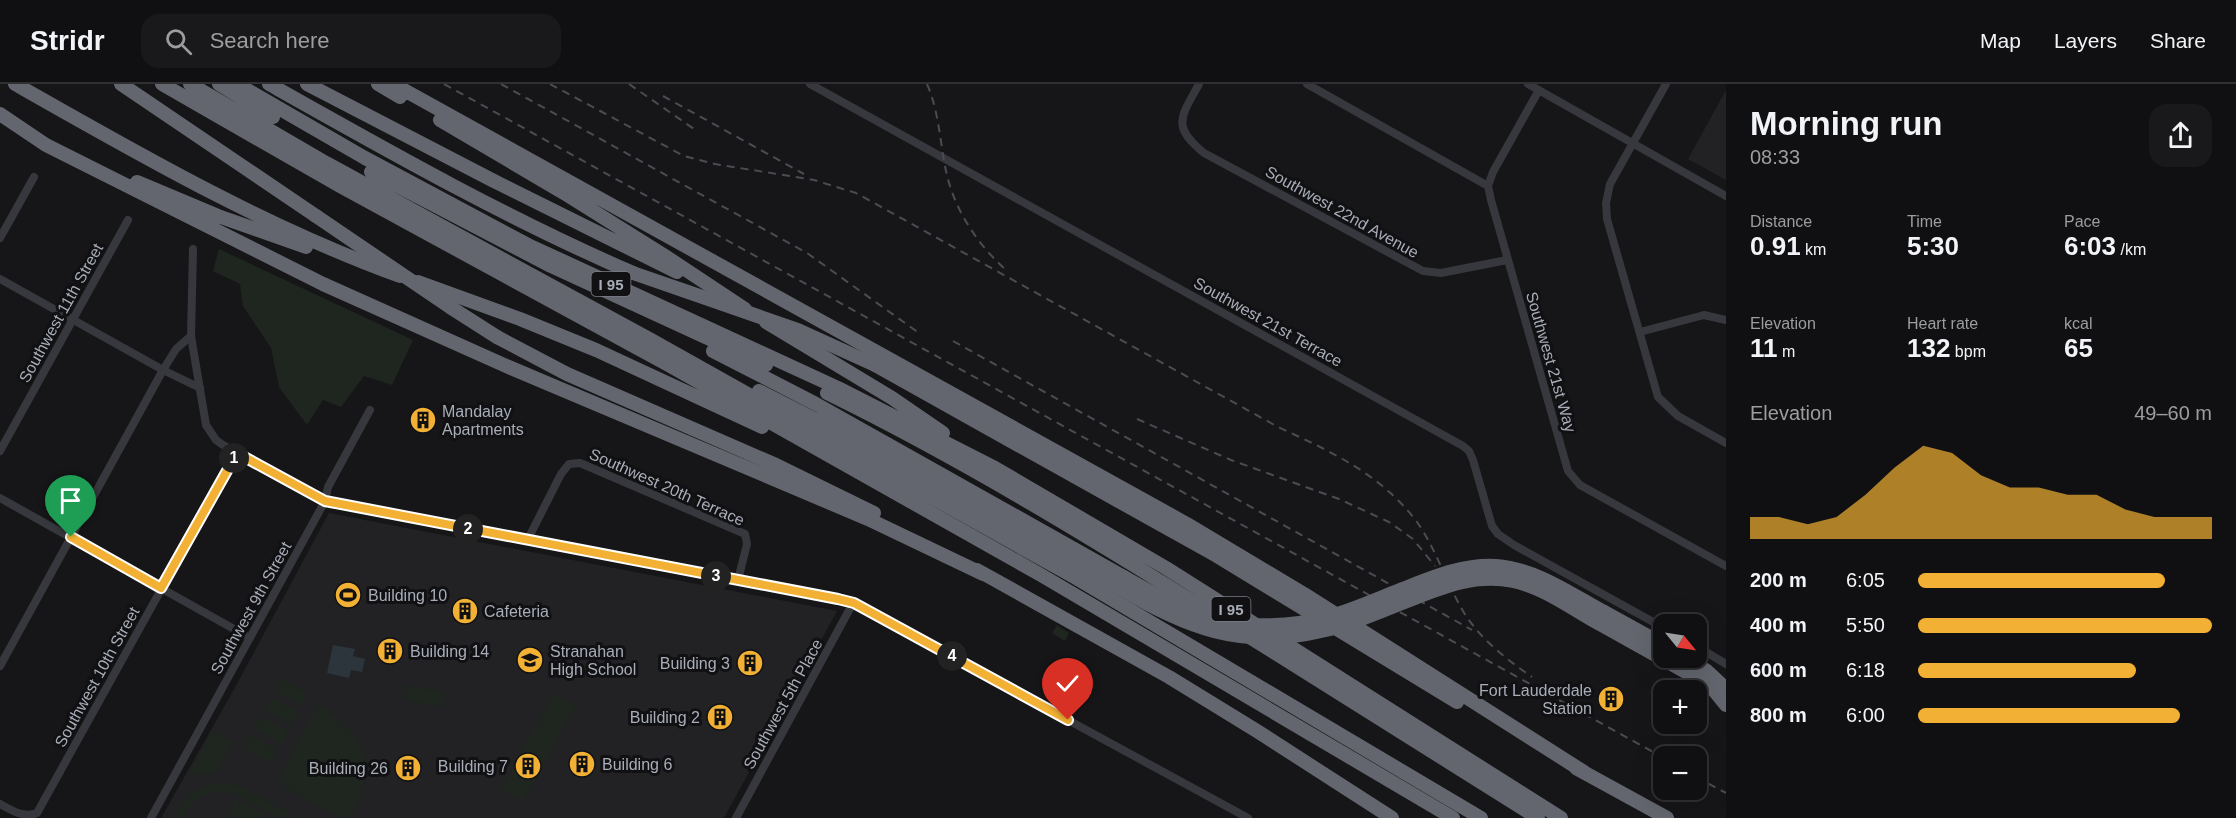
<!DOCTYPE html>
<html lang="en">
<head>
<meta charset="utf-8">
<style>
	:root { --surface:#101012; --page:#19191b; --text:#f1f3f6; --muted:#9c9d9f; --line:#303032; --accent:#f2b134 }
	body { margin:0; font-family:Arial,sans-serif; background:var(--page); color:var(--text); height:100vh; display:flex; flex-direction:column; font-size:22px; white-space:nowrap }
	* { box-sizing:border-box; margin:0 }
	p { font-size:20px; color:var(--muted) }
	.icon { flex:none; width:33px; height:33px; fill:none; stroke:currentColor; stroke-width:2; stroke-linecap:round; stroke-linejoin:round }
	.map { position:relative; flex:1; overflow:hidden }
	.panel { display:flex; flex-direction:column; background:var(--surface); width:510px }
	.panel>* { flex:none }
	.needle { width:39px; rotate:120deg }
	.buttons { position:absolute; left:1653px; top:530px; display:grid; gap:12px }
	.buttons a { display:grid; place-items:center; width:54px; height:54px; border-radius:12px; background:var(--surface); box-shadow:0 6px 24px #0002,0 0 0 2px var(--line); font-size:30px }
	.pin { position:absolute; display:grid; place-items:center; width:51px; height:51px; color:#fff; margin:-62px -26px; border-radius:50% 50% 50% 0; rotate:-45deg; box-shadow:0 0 6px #0007 }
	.pin .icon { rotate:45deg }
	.km { position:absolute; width:30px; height:30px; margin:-15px; border-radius:50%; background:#222; color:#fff; font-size:16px; line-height:30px; text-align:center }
	.round { display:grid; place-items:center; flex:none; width:63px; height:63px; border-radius:18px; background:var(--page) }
	.headline { display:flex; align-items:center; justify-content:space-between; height:102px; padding:0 24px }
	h1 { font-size:33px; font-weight:700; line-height:45px }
	.figures { display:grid; grid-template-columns:repeat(3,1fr); gap:9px; height:102px; padding:6px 24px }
	.figures div { display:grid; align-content:center }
	.figures b { font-size:26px; font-weight:700 }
	.figures small { font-size:16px; font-weight:400 }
	.figures p { font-size:16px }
	.chart { height:168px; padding:12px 24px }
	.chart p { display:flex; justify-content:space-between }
	.chart svg { width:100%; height:108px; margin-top:6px; fill:var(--accent); opacity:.7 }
	ul { padding:0 24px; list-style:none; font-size:20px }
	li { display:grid; grid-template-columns:96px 72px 1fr; align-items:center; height:45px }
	li i { height:15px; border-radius:8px; background:var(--accent) }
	header { display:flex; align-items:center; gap:36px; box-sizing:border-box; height:84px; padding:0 30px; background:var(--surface); border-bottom:2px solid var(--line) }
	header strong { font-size:28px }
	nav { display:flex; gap:33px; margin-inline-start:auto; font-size:21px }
	.search { width:420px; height:54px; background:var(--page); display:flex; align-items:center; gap:15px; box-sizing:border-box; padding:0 21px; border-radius:18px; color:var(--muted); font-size:22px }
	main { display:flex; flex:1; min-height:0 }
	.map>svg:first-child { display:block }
	.built { fill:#222225 }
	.green { fill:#1e261f }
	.water { fill:#2c353c }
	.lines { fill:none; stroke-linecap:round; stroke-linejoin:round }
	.street { stroke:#37383d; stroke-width:8 }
	.highway { stroke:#63666e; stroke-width:14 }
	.rail { stroke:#4a4c52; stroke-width:2; stroke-dasharray:8 6; stroke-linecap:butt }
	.highway-bridge { stroke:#63666e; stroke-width:14 }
	.route-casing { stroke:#fff; stroke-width:12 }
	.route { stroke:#f2b134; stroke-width:8 }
	.labels { text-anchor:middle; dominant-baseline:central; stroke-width:6; stroke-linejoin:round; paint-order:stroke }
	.shield { fill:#111113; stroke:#7b7e86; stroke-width:1.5 }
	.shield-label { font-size:15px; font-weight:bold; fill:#a8adb8 }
	.street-label { font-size:16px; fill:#a8adb8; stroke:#111113 }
	.poi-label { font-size:16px; fill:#a8adb8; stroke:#111113; text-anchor:start }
</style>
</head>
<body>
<header>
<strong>Stridr</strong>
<div class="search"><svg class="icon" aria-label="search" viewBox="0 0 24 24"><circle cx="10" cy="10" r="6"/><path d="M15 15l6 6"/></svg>Search here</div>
<nav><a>Map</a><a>Layers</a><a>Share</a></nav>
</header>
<main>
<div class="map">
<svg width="1726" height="734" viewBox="0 0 1726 734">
	<rect width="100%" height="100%" fill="#161618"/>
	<!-- built -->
	<path class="built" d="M1726,6V96L1688,75Z
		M329,429L837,527L724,734H161L232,609Z"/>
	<!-- green -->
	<path class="green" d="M219,165L413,256L392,301L364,292L341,323L323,316L307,341L279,303L271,264L243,222L240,200L213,187Z
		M1057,541L1069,549L1065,557L1052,549Z
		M281,595L308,610L301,622L275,607Z
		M407,601L444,608L442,623L404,616Z
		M554,609L576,622L523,717L501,705Z
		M271,614L298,628L291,641L264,626Z
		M319,621C369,656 377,677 351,734H342L281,701L279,692Z
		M261,632L288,647L281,660L254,645Z
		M213,647L233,659L215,690L188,691Z
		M250,651L277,666L270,679L243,664Z
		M223,698L243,704L298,734C293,734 285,734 279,734C254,726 236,698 206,711C195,715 188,723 184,734H175C183,711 200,701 223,698Z
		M236,715L270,734H226Z"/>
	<!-- water -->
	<path class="water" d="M333,561L355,565L353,572L365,575L362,588L351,586L349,594L327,589Z"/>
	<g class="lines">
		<!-- street -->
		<path class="street" d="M810,0L1463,362L1469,367L1473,376L1492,442L1498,450L1514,461L1664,544
			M1199,0C1181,33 1171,42 1204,69L1423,187L1441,189L1507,176
			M1307,0L1488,102
			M1528,0L1726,112
			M1666,0L1610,100L1606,119L1607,135L1658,313L1678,332L1726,359
			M1539,6L1493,88L1488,102L1491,116L1568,387L1580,401L1726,482
			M0,154L34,93
			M193,165L191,252L206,341L216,356L223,361L325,417L838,515L853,519L1248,734
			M0,195L163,286L200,304
			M1640,248L1704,231L1726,236
			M0,367L128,136
			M0,414L250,554
			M527,457L561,390L569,380L580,379L745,450L747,460L738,496
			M1696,562L1726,580
			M0,582L163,286L176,265L191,252
			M0,720C12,727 24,734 37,729L237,369
			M151,734L325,417L328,403L370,326
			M736,734L853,519"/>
		<!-- highway -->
		<path class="highway" d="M15,0C140,71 265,143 400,192
			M121,0L316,132
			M162,0L340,102L667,280L1041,491L1453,734
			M190,0L326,79L651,256L1076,494L1481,734
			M219,0L273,33
			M237,0L365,74L528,161L838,304L995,384L1166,484L1561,734
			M269,0C388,67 508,135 633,189
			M307,0L492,96L677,188
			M378,0L400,13
			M393,0L1187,440L1304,510L1584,688
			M0,30L46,61L323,200L511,284L868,435L983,490
			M440,36L569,112L668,174L745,225
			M371,88L551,182L766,281
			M137,98L218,132L306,163
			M418,198L520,235L596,266L762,343
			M766,238L892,314L943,349
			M497,253L567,290L776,381L874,429
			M713,267L816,320L1124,493
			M875,281L1217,472L1457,618
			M759,307L881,369L1118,503
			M827,309C962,375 1089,453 1216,532
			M977,486L1169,593L1257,647L1392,734
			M1604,528L1664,561
			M1598,539L1700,596L1713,605L1726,621
			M1248,552L1538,734
			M1684,573L1707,587L1726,605
			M1576,684L1667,734"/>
		<!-- rail -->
		<path class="rail" d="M444,0L1664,674
			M501,0L807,169L919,249
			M550,0L684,72L715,80L814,96L856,109L1278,343C1330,367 1381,390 1417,438C1436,465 1446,498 1463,527C1479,554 1506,575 1532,593
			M629,0L694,45
			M927,0C939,27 940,59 946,87C954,125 977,160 1006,186
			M663,12L804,90
			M953,257L1472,546
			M1137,335L1231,376L1339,415L1389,438L1413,455L1435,482
			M1696,693L1726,709"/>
		<!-- highway-bridge -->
		<path class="highway-bridge" d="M316,132L450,223L497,253
			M633,189L798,246L875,281
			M1124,493C1194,534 1250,555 1331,532C1355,525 1377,515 1400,506C1431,494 1462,480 1496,482C1536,485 1569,509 1604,528
			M1118,503C1184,543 1242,566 1321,547C1350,541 1379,528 1407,517C1442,503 1475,489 1513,497C1543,503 1571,524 1598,539"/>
	</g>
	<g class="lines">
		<defs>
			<path id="route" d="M71,453L161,504L237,369L325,417L838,515L854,519L1068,636"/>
		</defs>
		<!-- route casing -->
		<use href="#route" class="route-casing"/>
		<!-- route -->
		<use href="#route" class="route"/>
	</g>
	<!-- icons -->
	<defs>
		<symbol id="building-disc" viewBox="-11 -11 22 22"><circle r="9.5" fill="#f2b134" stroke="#111113"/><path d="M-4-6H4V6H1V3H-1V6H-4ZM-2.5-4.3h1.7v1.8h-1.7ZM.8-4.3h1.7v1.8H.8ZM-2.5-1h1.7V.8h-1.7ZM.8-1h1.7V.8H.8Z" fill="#111"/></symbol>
		<symbol id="stadium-disc" viewBox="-11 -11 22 22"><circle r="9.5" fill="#f2b134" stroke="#111113"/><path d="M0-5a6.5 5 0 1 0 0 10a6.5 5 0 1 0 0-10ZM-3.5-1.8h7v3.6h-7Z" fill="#111"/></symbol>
		<symbol id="school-disc" viewBox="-11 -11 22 22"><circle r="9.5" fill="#f2b134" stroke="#111113"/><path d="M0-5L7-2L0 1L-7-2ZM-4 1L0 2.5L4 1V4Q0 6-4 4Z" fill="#111"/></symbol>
	</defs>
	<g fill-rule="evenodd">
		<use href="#building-disc" x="408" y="321" width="30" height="30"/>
		<use href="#stadium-disc" x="333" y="496" width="30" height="30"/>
		<use href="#building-disc" x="450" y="512" width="30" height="30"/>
		<use href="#building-disc" x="375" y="552" width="30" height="30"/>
		<use href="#school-disc" x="515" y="561" width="30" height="30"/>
		<use href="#building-disc" x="735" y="564" width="30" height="30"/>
		<use href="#building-disc" x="1596" y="600" width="30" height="30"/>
		<use href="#building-disc" x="705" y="618" width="30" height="30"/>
		<use href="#building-disc" x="567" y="665" width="30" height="30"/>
		<use href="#building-disc" x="513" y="667" width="30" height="30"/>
		<use href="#building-disc" x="393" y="669" width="30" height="30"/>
	</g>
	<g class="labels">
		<!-- shield labels -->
		<g class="shield">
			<rect x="591.5" y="188" width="39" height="24" rx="4.5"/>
			<rect x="1211.5" y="513" width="39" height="24" rx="4.5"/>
		</g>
		<g class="shield-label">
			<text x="611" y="200">I 95</text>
			<text x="1231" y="525">I 95</text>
		</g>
		<!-- street labels -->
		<g class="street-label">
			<text transform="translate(1342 128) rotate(29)">Southwest 22nd Avenue</text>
			<text transform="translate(61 229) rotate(-61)">Southwest 11th Street</text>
			<text transform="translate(1268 238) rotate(29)">Southwest 21st Terrace</text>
			<text transform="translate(1551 278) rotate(74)">Southwest 21st Way</text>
			<text transform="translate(667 403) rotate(24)">Southwest 20th Terrace</text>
			<text transform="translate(251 524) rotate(-61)">Southwest 9th Street</text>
			<text transform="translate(97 593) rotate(-61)">Southwest 10th Street</text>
			<text transform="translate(783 620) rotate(-61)">Southwest 5th Place</text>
		</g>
		<!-- poi labels -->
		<g class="poi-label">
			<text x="442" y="327">Mandalay<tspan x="442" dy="18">Apartments</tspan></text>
			<text x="368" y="511">Building 10</text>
			<text x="484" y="527">Cafeteria</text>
			<text x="410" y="567">Building 14</text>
			<text x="550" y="567">Stranahan<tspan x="550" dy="18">High School</tspan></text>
			<text x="730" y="579" text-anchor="end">Building 3</text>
			<text x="1592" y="606" text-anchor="end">Fort Lauderdale<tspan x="1592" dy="18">Station</tspan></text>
			<text x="700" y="633" text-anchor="end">Building 2</text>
			<text x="602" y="680">Building 6</text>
			<text x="508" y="682" text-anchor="end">Building 7</text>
			<text x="388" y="684" text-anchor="end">Building 26</text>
		</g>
	</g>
</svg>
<div class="buttons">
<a><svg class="needle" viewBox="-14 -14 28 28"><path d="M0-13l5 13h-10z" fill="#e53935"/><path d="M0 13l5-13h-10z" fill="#9c9d9f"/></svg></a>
<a>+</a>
<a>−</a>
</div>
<div class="pin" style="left:71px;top:453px;background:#1e9e55"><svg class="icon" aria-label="arrive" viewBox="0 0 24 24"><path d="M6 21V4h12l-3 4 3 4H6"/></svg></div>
<div class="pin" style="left:1068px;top:636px;background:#d93025"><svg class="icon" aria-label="check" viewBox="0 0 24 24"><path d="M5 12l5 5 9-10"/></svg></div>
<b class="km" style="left:234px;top:374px">1</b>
<b class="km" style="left:468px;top:445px">2</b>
<b class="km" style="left:716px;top:492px">3</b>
<b class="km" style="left:952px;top:572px">4</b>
</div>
<section class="panel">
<div class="headline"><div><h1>Morning run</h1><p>08:33</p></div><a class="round"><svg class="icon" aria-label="share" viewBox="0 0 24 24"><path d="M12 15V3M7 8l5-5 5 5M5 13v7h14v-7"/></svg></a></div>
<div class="figures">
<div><p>Distance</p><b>0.91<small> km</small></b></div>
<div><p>Time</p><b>5:30</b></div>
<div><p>Pace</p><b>6:03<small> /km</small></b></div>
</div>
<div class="figures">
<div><p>Elevation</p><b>11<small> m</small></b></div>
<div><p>Heart rate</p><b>132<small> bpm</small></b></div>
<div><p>kcal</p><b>65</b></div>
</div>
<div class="chart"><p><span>Elevation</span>49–60 m</p>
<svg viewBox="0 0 160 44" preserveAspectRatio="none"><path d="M0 44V35L10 35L20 38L30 35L40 26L50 15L60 6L70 9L80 18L90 23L100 23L110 26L120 26L130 32L140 35L150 35L160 35V44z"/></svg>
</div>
<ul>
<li><b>200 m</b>6:05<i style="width:84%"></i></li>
<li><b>400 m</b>5:50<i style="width:100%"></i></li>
<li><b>600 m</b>6:18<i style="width:74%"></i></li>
<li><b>800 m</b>6:00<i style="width:89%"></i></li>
</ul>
</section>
</main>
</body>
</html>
